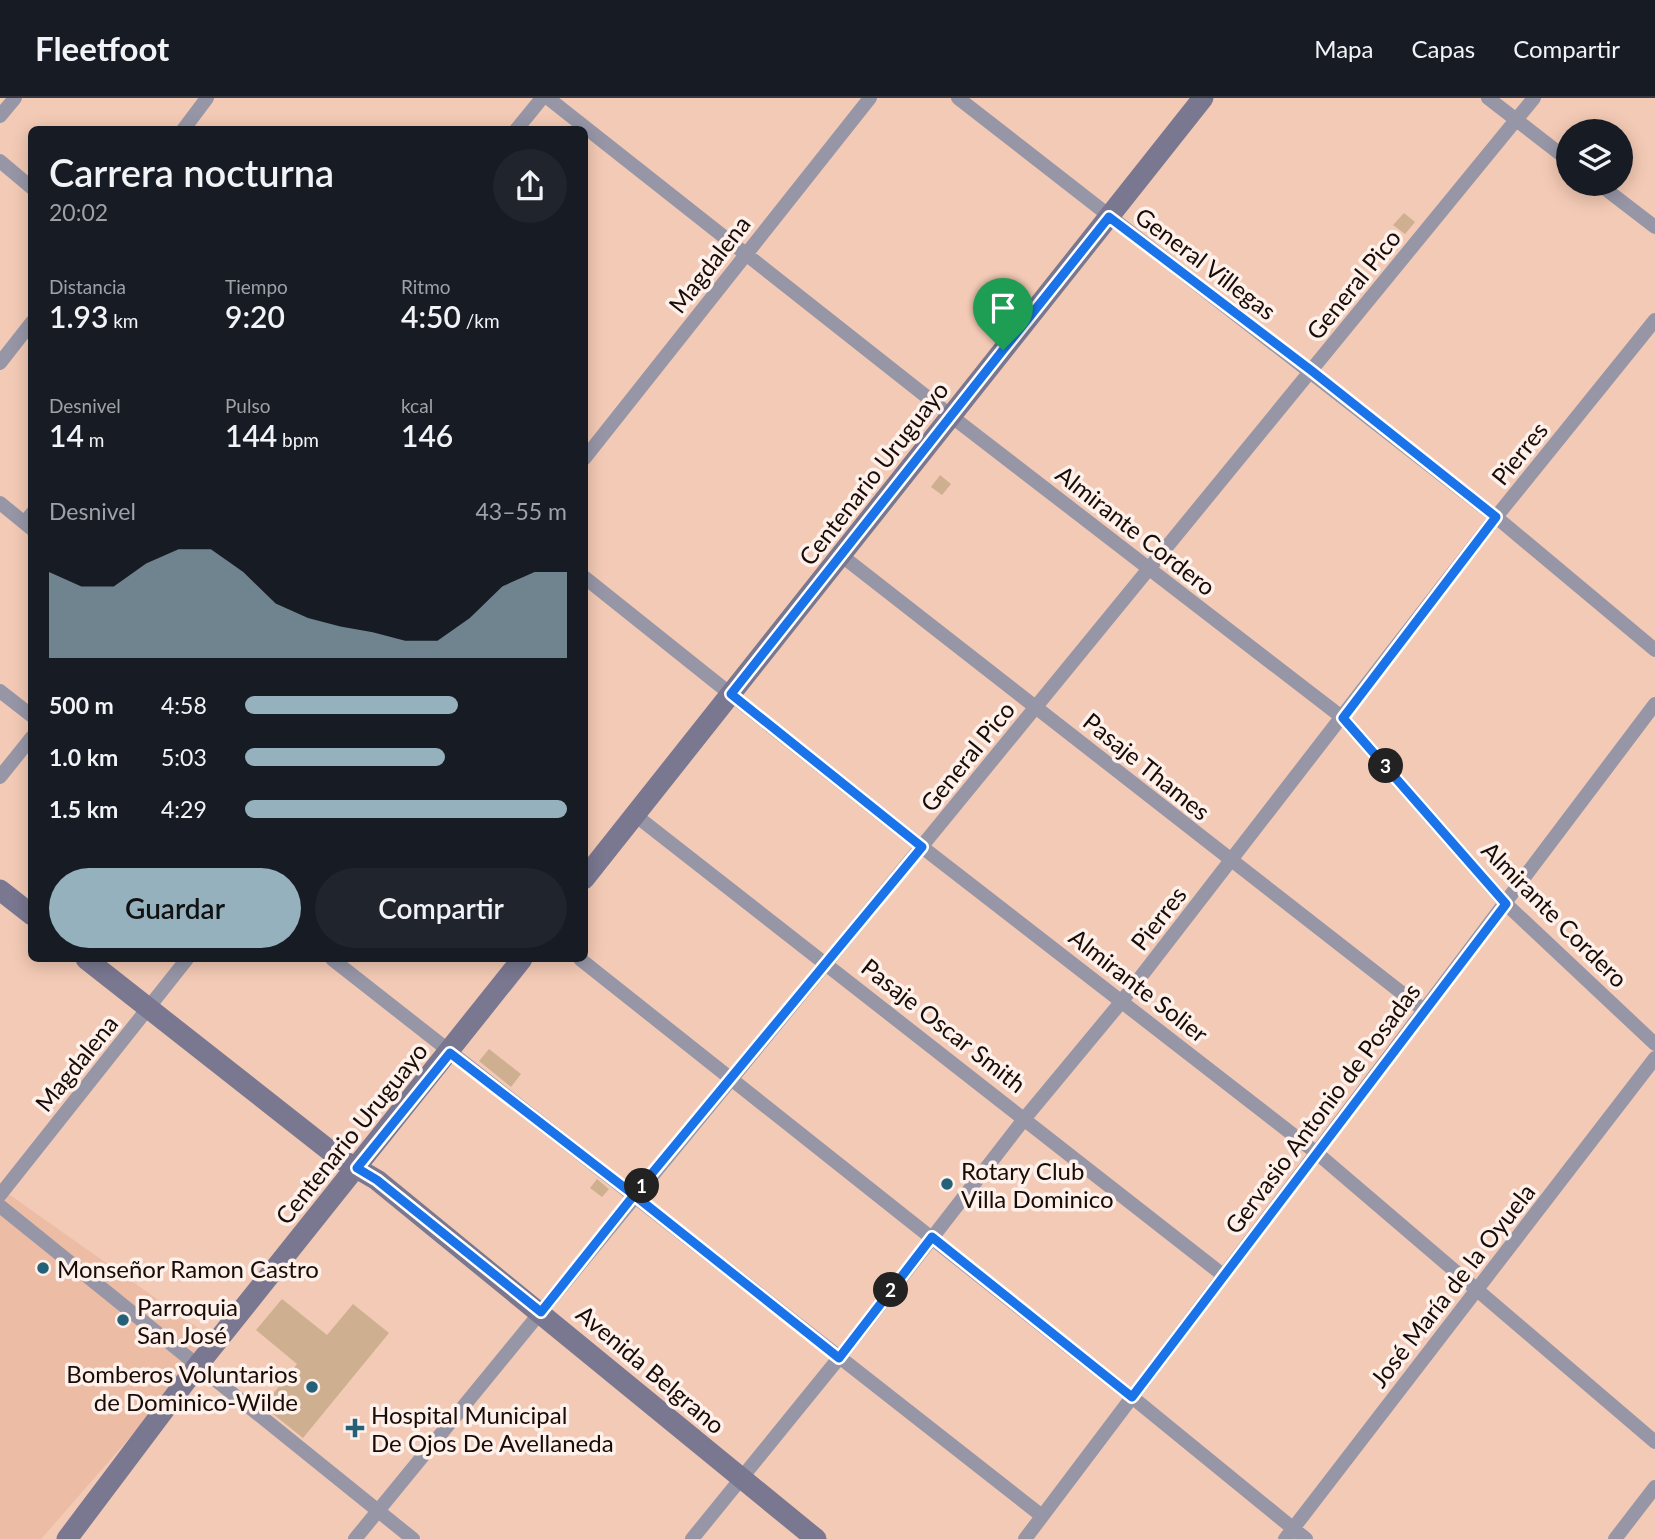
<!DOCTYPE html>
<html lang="es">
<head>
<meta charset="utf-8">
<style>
	:root { --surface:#171b24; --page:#20242c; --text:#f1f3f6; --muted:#9ea1a6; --line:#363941; --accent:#95b1bd }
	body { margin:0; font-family:Lato,sans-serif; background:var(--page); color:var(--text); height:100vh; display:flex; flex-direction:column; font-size:26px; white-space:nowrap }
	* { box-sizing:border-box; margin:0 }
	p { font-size:23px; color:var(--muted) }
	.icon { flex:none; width:38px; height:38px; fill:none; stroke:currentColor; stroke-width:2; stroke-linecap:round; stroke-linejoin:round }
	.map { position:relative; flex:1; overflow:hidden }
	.sheet { position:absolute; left:28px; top:28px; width:560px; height:836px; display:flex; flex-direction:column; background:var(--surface); border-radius:10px; box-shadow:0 4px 18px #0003 }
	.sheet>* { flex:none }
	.controls { position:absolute; left:1556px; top:21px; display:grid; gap:14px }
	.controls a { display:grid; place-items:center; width:77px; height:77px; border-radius:50%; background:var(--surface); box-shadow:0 4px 18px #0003; font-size:35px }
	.pin { position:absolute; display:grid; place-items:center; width:60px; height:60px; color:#fff; margin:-72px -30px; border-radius:50% 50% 50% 0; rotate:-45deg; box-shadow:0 0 7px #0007 }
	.pin .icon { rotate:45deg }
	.km { position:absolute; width:35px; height:35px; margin:-18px; border-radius:50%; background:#222; color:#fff; font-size:19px; line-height:35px; text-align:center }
	.round { display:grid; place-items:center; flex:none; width:74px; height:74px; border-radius:37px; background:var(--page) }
	.headline { display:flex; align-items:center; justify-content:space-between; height:119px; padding:0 21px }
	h1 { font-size:38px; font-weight:600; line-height:52px }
	.stats { display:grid; grid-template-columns:repeat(3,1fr); gap:10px; height:119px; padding:7px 21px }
	.stats div { display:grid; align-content:center }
	.stats b { font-size:30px; font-weight:600 }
	.stats small { font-size:19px; font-weight:400 }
	.stats p { font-size:19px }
	.chart { height:196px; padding:14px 21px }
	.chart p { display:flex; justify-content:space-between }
	.chart svg { width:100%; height:126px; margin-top:7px; fill:var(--accent); opacity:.7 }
	.button { display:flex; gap:14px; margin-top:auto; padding:14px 21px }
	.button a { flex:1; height:80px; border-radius:42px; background:var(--accent); color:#111; font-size:28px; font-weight:600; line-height:80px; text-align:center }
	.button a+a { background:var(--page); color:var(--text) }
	ul { padding:0 21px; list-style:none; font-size:23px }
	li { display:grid; grid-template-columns:112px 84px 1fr; align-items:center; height:52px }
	li i { height:18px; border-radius:9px; background:var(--accent) }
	header { display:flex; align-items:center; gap:42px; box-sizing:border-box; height:98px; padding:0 35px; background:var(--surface); border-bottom:2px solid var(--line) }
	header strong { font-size:33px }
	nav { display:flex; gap:38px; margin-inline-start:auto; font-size:24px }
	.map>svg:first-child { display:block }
	.built { fill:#ecbca5 }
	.building { fill:#ceb091 }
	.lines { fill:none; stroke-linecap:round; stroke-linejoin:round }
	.lane { stroke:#9796a7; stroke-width:7 }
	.street { stroke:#9796a7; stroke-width:14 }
	.secondary { stroke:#7a7891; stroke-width:21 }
	.route-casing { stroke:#fff; stroke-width:14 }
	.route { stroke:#1a73e8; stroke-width:9 }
	.poi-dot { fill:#246077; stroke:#fef1eb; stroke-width:2.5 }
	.labels { text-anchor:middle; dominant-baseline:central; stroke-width:7; stroke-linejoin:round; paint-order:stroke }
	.street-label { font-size:24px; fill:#190b05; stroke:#fef1eb }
	.poi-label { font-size:24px; fill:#190b05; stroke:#fef1eb; text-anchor:start }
</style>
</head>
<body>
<header>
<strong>Fleetfoot</strong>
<nav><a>Mapa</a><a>Capas</a><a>Compartir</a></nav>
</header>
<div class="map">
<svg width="1655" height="1441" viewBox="0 0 1655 1441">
	<rect width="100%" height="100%" fill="#f3cab5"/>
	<!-- built -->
	<path class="built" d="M0,1090L215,1242L41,1441H0Z"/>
	<!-- building -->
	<path class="building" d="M1404,115L1415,124L1405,136L1393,127Z
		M940,377L951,386L942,397L931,389Z
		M489,951L521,976L511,989L479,963Z
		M597,1081L609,1091L602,1099L590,1090Z
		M282,1201L327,1237L353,1206L389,1235L303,1340L263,1308L297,1266L256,1232Z"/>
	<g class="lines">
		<!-- lane -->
		<path class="lane" d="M22,422L32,410"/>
		<!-- street -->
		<path class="street" d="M548,0L951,318L1343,620L1506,806L1655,946
			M958,0L1496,419L1655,552
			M1488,0L1568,62
			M0,18L15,0
			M183,32L207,0
			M516,32L542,0
			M0,63L32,90
			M1599,86L1655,129
			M0,265L32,224
			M584,361L870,0
			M0,405L32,431
			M842,458L1425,913
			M584,479L922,749L1318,1056L1655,1344
			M0,593L32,618
			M0,679L32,639
			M635,717L1223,1177
			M332,861L1042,1418
			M580,861L1132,1299L1306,1441
			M0,1097L187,861
			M0,1108L413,1441
			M355,1441L1534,0
			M692,1441L839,1260L1025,1020L1122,903L1496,419L1655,222
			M1025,1441L1655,606
			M1285,1441L1655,960
			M1615,1441L1655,1389"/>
		<!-- secondary -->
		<path class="secondary" d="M584,781L1203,0
			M0,792L32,817
			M86,861L339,1060L377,1082L816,1441
			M67,1441L198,1267L522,861"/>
	</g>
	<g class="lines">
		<defs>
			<path id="route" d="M1003,252L731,596L922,749L634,1097L450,955L357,1070L377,1082L541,1214L634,1097L839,1260L932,1139L1132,1299L1506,806L1343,620L1496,419L1312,273L1109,119L1003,252"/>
		</defs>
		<!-- route casing -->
		<use href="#route" class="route-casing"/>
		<!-- route -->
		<use href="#route" class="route"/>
	</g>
	<!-- markers -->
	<g class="poi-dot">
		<circle cx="947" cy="1086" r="7"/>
		<circle cx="43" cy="1170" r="7"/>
		<circle cx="123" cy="1222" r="7"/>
		<circle cx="312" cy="1289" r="7"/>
		<path d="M351.5 1319.5h7v7h7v7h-7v7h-7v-7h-7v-7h7z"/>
	</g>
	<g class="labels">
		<!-- street labels -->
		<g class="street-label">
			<text transform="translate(1206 165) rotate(37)">General Villegas</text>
			<text transform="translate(709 166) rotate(-52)">Magdalena</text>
			<text transform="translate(1353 186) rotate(-51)">General Pico</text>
			<text transform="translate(1519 355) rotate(-51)">Pierres</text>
			<text transform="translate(873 375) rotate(-52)">Centenario Uruguayo</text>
			<text transform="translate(1136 432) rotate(38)">Almirante Cordero</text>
			<text transform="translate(967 658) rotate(-51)">General Pico</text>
			<text transform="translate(1147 668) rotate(39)">Pasaje Thames</text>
			<text transform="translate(1555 816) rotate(45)">Almirante Cordero</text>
			<text transform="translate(1158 820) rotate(-52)">Pierres</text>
			<text transform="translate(1139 887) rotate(38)">Almirante Solier</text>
			<text transform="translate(944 927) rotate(38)">Pasaje Oscar Smith</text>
			<text transform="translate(76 965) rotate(-51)">Magdalena</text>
			<text transform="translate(1322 1010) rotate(-53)">Gervasio Antonio de Posadas</text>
			<text transform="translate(351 1035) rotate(-51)">Centenario Uruguayo</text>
			<text transform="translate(1452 1187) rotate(-52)">José María de la Oyuela</text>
			<text transform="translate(651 1271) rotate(40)">Avenida Belgrano</text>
		</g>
		<!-- poi labels -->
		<g class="poi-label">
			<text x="961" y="1072">Rotary Club<tspan x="961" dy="28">Villa Dominico</tspan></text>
			<text x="57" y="1170">Monseñor Ramon Castro</text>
			<text x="137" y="1208">Parroquia<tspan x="137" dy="28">San José</tspan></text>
			<text x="298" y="1275" text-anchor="end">Bomberos Voluntarios<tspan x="298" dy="28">de Dominico-Wilde</tspan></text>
			<text x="371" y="1316">Hospital Municipal<tspan x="371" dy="28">De Ojos De Avellaneda</tspan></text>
		</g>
	</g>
</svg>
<div class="controls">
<a><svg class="icon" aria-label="layers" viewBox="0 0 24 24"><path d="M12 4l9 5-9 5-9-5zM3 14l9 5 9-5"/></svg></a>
</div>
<div class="pin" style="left:1003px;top:252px;background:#1e9e55"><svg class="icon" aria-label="arrive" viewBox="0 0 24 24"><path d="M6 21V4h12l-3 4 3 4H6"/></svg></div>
<b class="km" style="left:642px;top:1088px">1</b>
<b class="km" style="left:891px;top:1192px">2</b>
<b class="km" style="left:1386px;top:668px">3</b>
<section class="sheet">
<div class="headline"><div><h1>Carrera nocturna</h1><p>20:02</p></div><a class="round"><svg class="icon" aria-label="share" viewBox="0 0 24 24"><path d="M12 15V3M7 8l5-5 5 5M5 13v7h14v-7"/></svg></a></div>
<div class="stats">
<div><p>Distancia</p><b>1.93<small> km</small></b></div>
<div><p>Tiempo</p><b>9:20</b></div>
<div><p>Ritmo</p><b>4:50<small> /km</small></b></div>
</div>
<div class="stats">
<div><p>Desnivel</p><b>14<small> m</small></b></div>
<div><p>Pulso</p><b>144<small> bpm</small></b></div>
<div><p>kcal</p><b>146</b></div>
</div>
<div class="chart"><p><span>Desnivel</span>43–55 m</p>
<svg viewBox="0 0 160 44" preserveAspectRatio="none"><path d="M0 44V14L10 19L20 19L30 11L40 6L50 6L60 14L70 25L80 30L90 33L100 35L110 38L120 38L130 30L140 19L150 14L160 14V44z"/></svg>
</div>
<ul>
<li><b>500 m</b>4:58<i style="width:66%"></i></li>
<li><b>1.0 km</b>5:03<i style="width:62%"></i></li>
<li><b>1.5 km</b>4:29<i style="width:100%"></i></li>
</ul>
<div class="button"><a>Guardar</a><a>Compartir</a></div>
</section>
</div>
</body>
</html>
